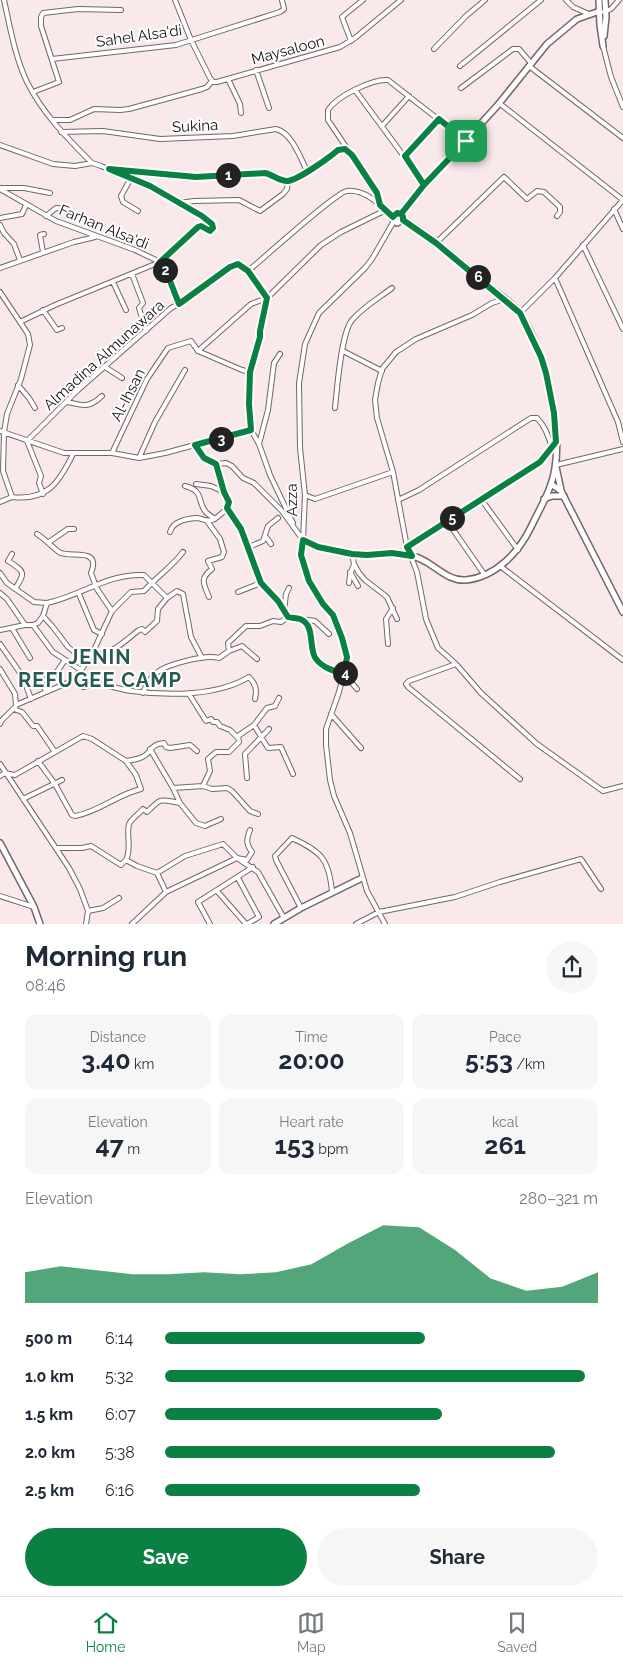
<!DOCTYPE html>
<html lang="en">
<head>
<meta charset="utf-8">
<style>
	:root { --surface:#fff; --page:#f6f6f7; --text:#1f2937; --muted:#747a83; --line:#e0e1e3; --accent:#0b8043 }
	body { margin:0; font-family:Raleway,sans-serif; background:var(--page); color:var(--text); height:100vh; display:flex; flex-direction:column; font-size:19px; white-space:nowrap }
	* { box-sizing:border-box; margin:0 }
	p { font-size:16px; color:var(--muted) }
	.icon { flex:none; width:28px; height:28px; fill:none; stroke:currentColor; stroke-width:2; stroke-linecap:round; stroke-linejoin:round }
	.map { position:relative; height:924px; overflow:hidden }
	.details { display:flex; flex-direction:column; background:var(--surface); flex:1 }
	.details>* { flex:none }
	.pin { position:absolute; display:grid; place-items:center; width:42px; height:42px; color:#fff; margin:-21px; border-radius:10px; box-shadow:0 2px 8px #0006 }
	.km { position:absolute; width:25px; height:25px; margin:-12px; border-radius:50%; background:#222; color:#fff; font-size:14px; line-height:25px; text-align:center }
	.round { display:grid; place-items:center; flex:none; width:52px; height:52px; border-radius:26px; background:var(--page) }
	.summary { display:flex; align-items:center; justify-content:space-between; height:85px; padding:0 25px }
	h1 { font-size:28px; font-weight:700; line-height:38px }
	.stats { display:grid; grid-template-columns:repeat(3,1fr); gap:8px; height:85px; padding:5px 25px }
	.stats div { display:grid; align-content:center; border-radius:12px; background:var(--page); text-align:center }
	.stats b { font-size:25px; font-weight:700 }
	.stats small { font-size:14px; font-weight:400 }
	.stats p { font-size:14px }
	.chart { height:140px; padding:10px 25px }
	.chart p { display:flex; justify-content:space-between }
	.chart svg { width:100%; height:90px; margin-top:5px; fill:var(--accent); opacity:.7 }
	.primary-button { display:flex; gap:10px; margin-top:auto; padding:10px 25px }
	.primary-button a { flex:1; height:58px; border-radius:30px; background:var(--accent); color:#fff; font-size:20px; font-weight:700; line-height:58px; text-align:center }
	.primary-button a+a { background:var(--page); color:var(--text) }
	ul { padding:0 25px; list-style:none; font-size:16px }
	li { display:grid; grid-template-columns:80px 60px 1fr; align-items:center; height:38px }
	li i { height:12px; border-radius:6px; background:var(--accent) }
	.tab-bar { display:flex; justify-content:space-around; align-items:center; height:70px; border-top:1px solid var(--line); background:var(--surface); font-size:14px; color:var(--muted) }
	.tab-bar a { display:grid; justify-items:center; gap:2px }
	.tab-bar .current { color:var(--accent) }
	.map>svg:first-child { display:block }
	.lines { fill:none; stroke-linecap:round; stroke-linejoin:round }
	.street-casing { stroke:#746668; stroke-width:6 }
	.secondary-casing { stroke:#746668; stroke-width:8 }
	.street { stroke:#fff; stroke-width:4 }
	.secondary { stroke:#fff; stroke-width:5 }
	.route-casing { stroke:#fff; stroke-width:10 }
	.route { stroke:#0b8043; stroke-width:6 }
	.labels { text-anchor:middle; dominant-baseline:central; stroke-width:4; stroke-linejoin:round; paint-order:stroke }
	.street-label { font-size:15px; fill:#161112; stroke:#fff }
	.district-label { font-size:20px; font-weight:bold; letter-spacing:1px; fill:#255b51; stroke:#fff }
</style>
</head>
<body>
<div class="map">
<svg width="623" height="924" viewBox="0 0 623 924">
	<rect width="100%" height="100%" fill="#f9e9eb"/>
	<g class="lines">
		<defs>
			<path id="street" d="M4,0C10,27 15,57 27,82C43,114 67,138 92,163
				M175,0L191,40L210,78L213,82H217L340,47L355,38L401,0
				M566,0L573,7L589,14
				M604,12L611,9L619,0
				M351,41L342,17L363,0
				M603,46L611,77L623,107
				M434,49L466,16L485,0
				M52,59L176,45L280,12L284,9L282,0
				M460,66L541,0
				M529,66L623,138
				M256,70L269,108
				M228,79L240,104L241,113
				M461,88L513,49H519L531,63
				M355,90L425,185
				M33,92L59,82L41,26V17L43,13L78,9L121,10
				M499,103L623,200
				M52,120H70L94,109L120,110L129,109L202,89L207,87L212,81
				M382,126L409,96
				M61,132L103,131L160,139L233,136L276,129C292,133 300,157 307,171
				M0,145L53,164L75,166L92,163L101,166L150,186L208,219L213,226L212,229L210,231L201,226L198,227L160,262L55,305L20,322
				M405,156L439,119
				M111,169L196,177L265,173C273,175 280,182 288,181C298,181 330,157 340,150L345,149L349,151
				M131,178L121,196L123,202L138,211
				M0,188H24L50,193
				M0,189L56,221L135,250L160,262L165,267L179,304
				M179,203L194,201L239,200L260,211L283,194L287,189L288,181
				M380,205L377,193L328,120V110C337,96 372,79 388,80L466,141
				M614,209L623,229
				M46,216L56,208L68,209
				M0,218L22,214L26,205
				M0,225L4,233L14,244L20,260
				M436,243L504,177L527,199L537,191L544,192L560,207V212L557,216
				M583,245L623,329
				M43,252L40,235L44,234
				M0,268L74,242L95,237
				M248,271C263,259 336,192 347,191C366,189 381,206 393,217
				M132,274L143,303L139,308L146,331
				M555,278L618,422L623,442
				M113,282L126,310
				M0,292L28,334L30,345L21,379L7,414L4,432L3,471L12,497C47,501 59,483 73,454
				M505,299L492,303L472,315L416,339L396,352L382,369L378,383L375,400L377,418L393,472L407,547L417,572L426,619L438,648L456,664L481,693L537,744L603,791L623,786
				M43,310L57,330L62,328
				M520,313L555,278L623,200
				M198,351L242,370L250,372L249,404L251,430L259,444L270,475L293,523
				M198,351L251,304L267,298
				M343,351L382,371
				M105,367L122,378
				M250,372L260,337V331L267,298L321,245L341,232L386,210
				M18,385L29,398L35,408
				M67,402C83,405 88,409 102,396
				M335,408C337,389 341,333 352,320C363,307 379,298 392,288
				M0,431L64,453H112L139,458L165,453L251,430
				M259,444L268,410L274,363L280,354
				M195,445L204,458L216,464L226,463L232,466L243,478L254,483L282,511L303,540L318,547L352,554L367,555L392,553L412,556
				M112,453L147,379L168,348L191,341L198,351
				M139,458L155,422L185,370
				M216,464L224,492L229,502L227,508L241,529L261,583L278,601L288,617L315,621L329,634
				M556,465L623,449
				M196,484L211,486L224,492
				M185,486C204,491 197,500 205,511C207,514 212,517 215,519
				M43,494L39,483L41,476L27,441L78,390L171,308L179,304L230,267L238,264L248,271L267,298
				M305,495L315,499L393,472
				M481,499L518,550
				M398,500L419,490L531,418H537C545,426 548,436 552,447
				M0,502L12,497
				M207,521L220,539L224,552L222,557L208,561L212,569C199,579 204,584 209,597
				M447,521L484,574
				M170,532C173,521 186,519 196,518C202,518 206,522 212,520C218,518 223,512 227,508
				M37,534C45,539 52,547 59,552C69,559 102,546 91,573L97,589L112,611
				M266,537L271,544
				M49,542L68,529H74
				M249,547L263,541L268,526L278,518
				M407,547L540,462L553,446
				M12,554L8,561C26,572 25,573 15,589
				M352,554L354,564L359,573L365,580L387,597L397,619
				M500,566L623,660
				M350,572L358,586
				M0,573L7,583L34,602L47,603L43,616L53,627L68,647L87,662
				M349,583L350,575L354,564
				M238,592L261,583
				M0,593L7,599L25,625
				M79,594L94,630L102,634
				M47,603C80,596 109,573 144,575L167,598L177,591L183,594L191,637L202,658
				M284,611L286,594L289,588
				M300,619L306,624L309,631L312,651L316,659L332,671L344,674L357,689
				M33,625L53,652L81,670
				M12,628L30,658
				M0,630L25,625H33L38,623L43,616
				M0,644L23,677L31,699
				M388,644L386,619L393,608
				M229,651L242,646L257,659
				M92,654C109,658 127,639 139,630L142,629L145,632L157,621L158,609L167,598
				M456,664L409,681L406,684L408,687L520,779
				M0,669L15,694L16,705L74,680L83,687C88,686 93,684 98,684C109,685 121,690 132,691C168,696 218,696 249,677C256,684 257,690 255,699
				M74,680L92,654L112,611L131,592L144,591C156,577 172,567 183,552
				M46,691L41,681L54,676L65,660
				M143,693C146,685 149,679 156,673C167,664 206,654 219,658L229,651L228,643L246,626H260L273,621L281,622L288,617
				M189,694L206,721L211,719L213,722H217L220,726L230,730L238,738
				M14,709L22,712L33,726H37L55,752
				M331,714L361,748
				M0,724L1,721L15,707
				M254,725L268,748L281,747L293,774
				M150,749L173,788L180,803L196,823L205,826L221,819
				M38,761L55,784L72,815L75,816C99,812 118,794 141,789L136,775L126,761
				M0,764L69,868L80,889L88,911L86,924
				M0,776L5,773L15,775L83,736L92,739L126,761C134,760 141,759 147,754C153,747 154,744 164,743L166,747L170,748L190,745L197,751
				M247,778L245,754L269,729
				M203,786L210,771L208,759L216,752H229L239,742L238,736L254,725L267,708L275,706L279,698
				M173,788L203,786L212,789L227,788L232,791L250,811L258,814
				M23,799L62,780
				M56,848H82L91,846L121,865L126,860L137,866L157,873
				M126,860C132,848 126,836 129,824C131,819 139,814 143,809L147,812C163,796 160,800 180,803
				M238,878L259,917L247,924
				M217,891L246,924
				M166,892L157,873L185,856L223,844L237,858L258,872L284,918
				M0,896L34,907
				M301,908L276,860L275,856L292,838C321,852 329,858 332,892
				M88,911L103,908L119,898
				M132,924L166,892L237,858L247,860L252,852C246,844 246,840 250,830
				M210,924L198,902L253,867
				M356,924L379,912L455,897L500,882L581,859L601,889
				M385,924L367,891L350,833L334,796L330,780L326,745V729L338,695L344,674L347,657L337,623L309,581L301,555L303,540L305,495L300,448L299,383L305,344L319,313L365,268L372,259L394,221"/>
			<path id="secondary" d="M599,0L600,25L603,46
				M604,36L606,17L605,0
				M401,214L425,185L497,106L547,44L577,19L600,11
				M403,220L397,223L393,220V217L397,213L401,214L403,220C434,238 462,264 490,287C500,295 514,304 521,315C544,350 562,427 555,468C552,489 540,508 531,527C519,552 496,577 466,580C445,582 431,559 412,556
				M556,467L561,490
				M551,484L561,491L623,612
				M544,499L552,496H564
				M0,843L34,907L40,924
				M274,924L301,908L362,878"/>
		</defs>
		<!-- street casing -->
		<use href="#street" class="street-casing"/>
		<!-- secondary casing -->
		<use href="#secondary" class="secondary-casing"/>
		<!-- street -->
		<use href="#street" class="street"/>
		<!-- secondary -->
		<use href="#secondary" class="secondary"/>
	</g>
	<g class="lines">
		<defs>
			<path id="route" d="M466,141L424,185L401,214L397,213L393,217L380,205L377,193L352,155L345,149L338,150C330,157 297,181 287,181C280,181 273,175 265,173L196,177L109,169L150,186L202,216L212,224L213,228L210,231L201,226L198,227L160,262L165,268L179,304L230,267L238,264L248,271L267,298L260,331V337L250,372L249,404L251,430L195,445L204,458L216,464L224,492L229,502L227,508L241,529L261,583L278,601L288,617C291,618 297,618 300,619C316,625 308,649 316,659C323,668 334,671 344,674L347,657L342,638L333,615L323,604L309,581L301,555L303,540L318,547L352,554L367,555L392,553L412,556L407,547L540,462L556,442L554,413L546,373L541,357L520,313L436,243L403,220V217L401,214L424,185L405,156L439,119L466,141"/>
		</defs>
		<!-- route casing -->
		<use href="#route" class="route-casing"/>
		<!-- route -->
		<use href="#route" class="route"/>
	</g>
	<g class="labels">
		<!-- street labels -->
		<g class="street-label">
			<text transform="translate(139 36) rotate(-8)">Sahel Alsa'di</text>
			<text transform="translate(288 50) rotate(-15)">Maysaloon</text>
			<text transform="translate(195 126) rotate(-3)">Sukina</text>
			<text transform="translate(104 227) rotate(22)">Farhan Alsa'di</text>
			<text transform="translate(104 355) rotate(-42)">Almadina Almunawara</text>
			<text transform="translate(128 395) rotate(-63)">Al-Ihsan</text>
			<text transform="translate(292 500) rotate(-91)">Azza</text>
		</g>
		<!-- district labels -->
		<g class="district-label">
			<text x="100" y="657">JENIN<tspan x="100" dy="23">REFUGEE CAMP</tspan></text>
		</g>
	</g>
</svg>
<div class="pin" style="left:466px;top:141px;background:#1e9e55"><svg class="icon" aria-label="arrive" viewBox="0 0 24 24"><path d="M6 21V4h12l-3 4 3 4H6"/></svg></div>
<b class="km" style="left:228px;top:175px">1</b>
<b class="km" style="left:165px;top:270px">2</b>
<b class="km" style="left:221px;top:439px">3</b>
<b class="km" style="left:345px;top:673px">4</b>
<b class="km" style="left:452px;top:518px">5</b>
<b class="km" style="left:478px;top:277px">6</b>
</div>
<section class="details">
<div class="summary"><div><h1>Morning run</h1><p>08:46</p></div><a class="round"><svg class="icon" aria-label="share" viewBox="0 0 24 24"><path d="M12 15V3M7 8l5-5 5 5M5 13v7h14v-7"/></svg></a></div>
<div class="stats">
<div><p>Distance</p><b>3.40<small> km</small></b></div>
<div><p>Time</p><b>20:00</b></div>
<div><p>Pace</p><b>5:53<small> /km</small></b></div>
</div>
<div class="stats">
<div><p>Elevation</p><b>47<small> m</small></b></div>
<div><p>Heart rate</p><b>153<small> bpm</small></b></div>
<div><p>kcal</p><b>261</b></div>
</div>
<div class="chart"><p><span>Elevation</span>280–321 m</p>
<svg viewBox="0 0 160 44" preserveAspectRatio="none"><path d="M0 44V29L10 26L20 28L30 30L40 30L50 29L60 30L70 29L80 25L90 15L100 6L110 7L120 18L130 32L140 38L150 36L160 29V44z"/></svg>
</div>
<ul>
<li><b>500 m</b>6:14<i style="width:60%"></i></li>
<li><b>1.0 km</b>5:32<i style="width:97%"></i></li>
<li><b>1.5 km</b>6:07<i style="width:64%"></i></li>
<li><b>2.0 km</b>5:38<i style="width:90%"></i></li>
<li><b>2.5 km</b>6:16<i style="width:59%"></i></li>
</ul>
<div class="primary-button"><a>Save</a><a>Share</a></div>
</section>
<nav class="tab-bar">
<a class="current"><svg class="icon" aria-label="home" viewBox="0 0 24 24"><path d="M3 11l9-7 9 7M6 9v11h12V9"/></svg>Home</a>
<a><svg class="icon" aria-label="map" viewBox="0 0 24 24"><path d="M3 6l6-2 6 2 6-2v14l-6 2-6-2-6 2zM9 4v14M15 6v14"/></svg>Map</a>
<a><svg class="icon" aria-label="saved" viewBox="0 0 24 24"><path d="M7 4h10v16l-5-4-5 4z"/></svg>Saved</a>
</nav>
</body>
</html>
